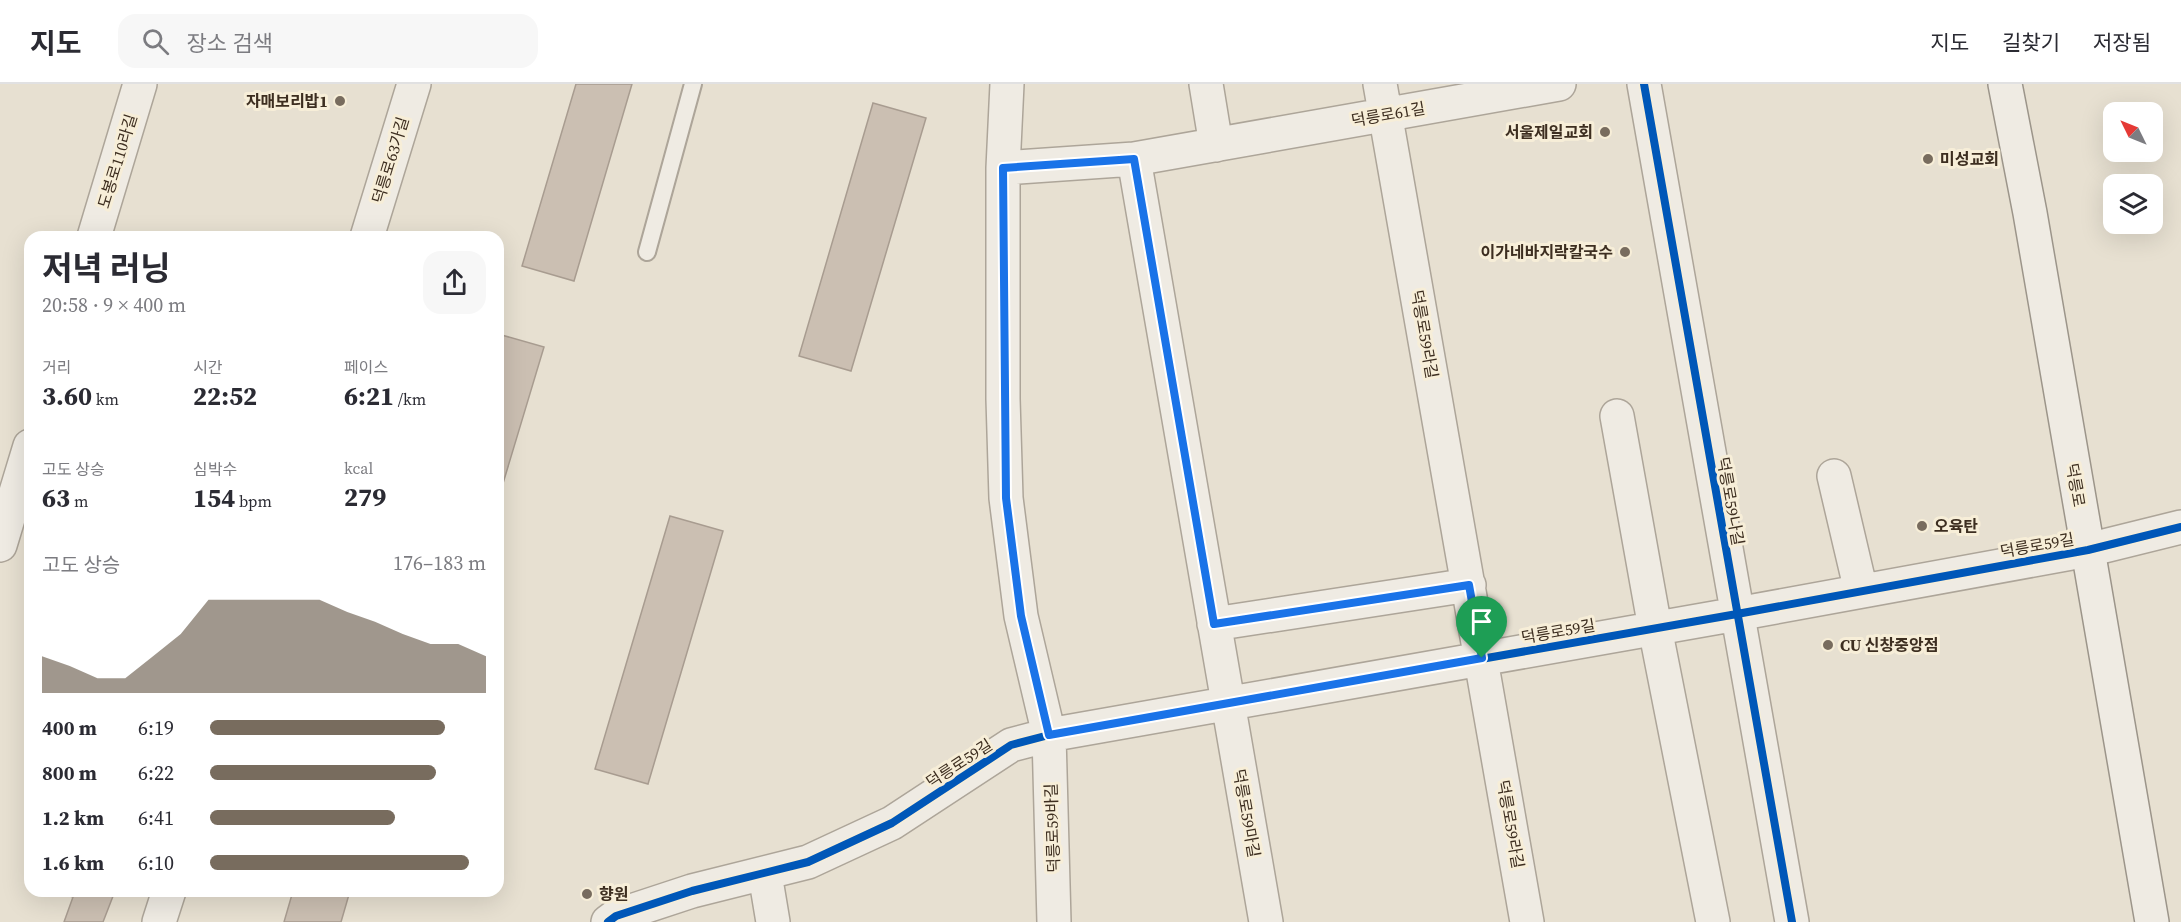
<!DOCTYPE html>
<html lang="ko">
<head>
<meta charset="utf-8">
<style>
	:root { --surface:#fff; --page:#f7f7f7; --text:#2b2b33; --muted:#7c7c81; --line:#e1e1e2; --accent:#786c5e }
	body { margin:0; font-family:"Source Serif 4","Noto Sans KR",serif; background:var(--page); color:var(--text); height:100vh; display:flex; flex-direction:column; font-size:22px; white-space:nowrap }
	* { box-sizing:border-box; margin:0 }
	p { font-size:20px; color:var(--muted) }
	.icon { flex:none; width:33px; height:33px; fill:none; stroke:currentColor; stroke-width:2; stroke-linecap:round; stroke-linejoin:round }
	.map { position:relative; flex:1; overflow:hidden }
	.panel { position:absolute; left:24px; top:147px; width:480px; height:666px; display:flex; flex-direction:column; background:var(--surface); border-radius:18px; box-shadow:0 6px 24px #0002 }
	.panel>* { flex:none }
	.needle { width:39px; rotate:313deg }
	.fabs { position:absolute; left:2103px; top:18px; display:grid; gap:12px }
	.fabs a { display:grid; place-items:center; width:60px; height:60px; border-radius:12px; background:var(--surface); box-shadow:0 6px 24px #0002; font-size:30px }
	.pin { position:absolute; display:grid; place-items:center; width:51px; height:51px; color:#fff; margin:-62px -26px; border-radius:50% 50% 50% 0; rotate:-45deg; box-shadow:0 0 6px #0007 }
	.pin .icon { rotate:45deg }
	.round { display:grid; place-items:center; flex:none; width:63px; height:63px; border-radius:18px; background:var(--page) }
	.head { display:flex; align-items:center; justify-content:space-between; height:102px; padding:0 18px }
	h1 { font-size:33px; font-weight:700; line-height:45px }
	.stats { display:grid; grid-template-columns:repeat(3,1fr); gap:9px; height:102px; padding:6px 18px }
	.stats div { display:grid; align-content:center }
	.stats b { font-size:26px; font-weight:700 }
	.stats small { font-size:16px; font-weight:400 }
	.stats p { font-size:16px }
	.chart { height:168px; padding:12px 18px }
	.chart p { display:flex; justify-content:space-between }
	.chart svg { width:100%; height:108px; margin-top:6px; fill:var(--accent); opacity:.7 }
	ul { padding:0 18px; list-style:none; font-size:20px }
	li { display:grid; grid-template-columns:96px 72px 1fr; align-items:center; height:45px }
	li i { height:15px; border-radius:8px; background:var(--accent) }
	header { display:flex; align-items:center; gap:36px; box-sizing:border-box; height:84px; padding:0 30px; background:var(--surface); border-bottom:2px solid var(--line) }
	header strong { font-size:28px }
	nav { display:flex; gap:33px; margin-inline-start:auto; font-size:21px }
	.search { width:420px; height:54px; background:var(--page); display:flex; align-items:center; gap:15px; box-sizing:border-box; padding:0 21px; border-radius:18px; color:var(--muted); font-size:22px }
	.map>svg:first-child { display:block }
	.building { fill:#cbbfb2; stroke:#a89c90; stroke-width:1.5 }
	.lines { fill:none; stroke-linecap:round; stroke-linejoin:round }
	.service-casing { stroke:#ada599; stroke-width:20 }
	.minor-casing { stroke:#ada599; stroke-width:36 }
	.secondary-casing { stroke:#9c958a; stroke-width:36 }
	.service { stroke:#efebe3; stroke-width:16 }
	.minor { stroke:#efebe3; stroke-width:33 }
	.secondary { stroke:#efebe3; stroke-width:33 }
	.cycleway-casing { stroke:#f7eed8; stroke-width:11 }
	.cycleway { stroke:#0057b8; stroke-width:8 }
	.route-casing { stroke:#fff; stroke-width:12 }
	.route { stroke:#1a73e8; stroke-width:8 }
	.poi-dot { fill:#786c5e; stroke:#f7eed8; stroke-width:2 }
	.labels { text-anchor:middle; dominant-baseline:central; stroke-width:6; stroke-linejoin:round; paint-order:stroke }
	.poi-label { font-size:16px; font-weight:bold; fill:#3d2e20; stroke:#f7eed8; text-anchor:start }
	.street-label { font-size:16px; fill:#3d2e20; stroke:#f7eed8 }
</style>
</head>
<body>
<header>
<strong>지도</strong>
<div class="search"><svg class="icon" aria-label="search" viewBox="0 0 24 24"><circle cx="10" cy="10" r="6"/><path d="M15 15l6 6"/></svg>장소 검색</div>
<nav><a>지도</a><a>길찾기</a><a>저장됨</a></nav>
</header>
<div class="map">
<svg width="2181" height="838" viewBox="0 0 2181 838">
	<rect width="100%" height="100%" fill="#e7e0d1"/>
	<!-- building -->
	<path class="building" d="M576,0H632L574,197L522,182Z
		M873,19L926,34L851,287L799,272Z
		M498,250L544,263L498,416Z
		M670,432L723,447L648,700L595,685Z
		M55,807H115L103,838H64L73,813Z
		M293,807H350L341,838H284Z"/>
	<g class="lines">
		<defs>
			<path id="service" d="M647,168L693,0"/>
			<path id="minor" d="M1007,0L1003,84V315L1006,414L1021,532L1049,651L1054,838
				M1206,0L1216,61
				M1380,0L1527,838
				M1644,0L1792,838
				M1134,75L1266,838
				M1003,84L1134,75L1559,0
				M94,153L140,0
				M367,153L414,0
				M1617,332L1655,544L1713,838
				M1834,392L1861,507
				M0,461L30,362
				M1214,540L1469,501
				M765,790L773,838
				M159,838L169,807
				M608,838L616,832L692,807L808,778L892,739L1011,661L1049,651L1737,530L2088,466L2181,443"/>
			<path id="secondary" d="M2005,0L2030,129L2152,838"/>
		</defs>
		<!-- service casing -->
		<use href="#service" class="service-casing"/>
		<!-- minor casing -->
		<use href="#minor" class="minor-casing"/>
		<!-- secondary casing -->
		<use href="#secondary" class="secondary-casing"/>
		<!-- service -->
		<use href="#service" class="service"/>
		<!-- minor -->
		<use href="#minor" class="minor"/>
		<!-- secondary -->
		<use href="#secondary" class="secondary"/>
		<defs>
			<path id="cycleway" d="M1644,0L1792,838
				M608,838L616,832L692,807L808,778L892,739L1011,661L1049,651L1737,530L2088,466L2181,443"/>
		</defs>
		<!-- cycleway casing -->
		<use href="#cycleway" class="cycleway-casing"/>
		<!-- cycleway -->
		<use href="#cycleway" class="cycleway"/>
	</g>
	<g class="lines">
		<defs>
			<path id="route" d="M1134,75L1214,540L1469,501L1482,574L1049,651L1021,532L1006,414L1003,84Z"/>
		</defs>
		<!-- route casing -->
		<use href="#route" class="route-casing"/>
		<!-- route -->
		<use href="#route" class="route"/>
	</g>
	<!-- markers -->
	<g class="poi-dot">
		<circle cx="340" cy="17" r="6"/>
		<circle cx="1605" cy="48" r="6"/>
		<circle cx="1928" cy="75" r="6"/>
		<circle cx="1625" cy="168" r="6"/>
		<circle cx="1922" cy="442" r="6"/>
		<circle cx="1828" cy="561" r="6"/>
		<circle cx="587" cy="810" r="6"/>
	</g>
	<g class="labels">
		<!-- poi labels -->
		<g class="poi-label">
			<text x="328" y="17" text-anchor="end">자매보리밥1</text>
			<text x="1593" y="48" text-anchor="end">서울제일교회</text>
			<text x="1940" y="75">미성교회</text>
			<text x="1613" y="168" text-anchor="end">이가네바지락칼국수</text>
			<text x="1934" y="442">오육탄</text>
			<text x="1840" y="561">CU 신창중앙점</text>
			<text x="599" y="810">향원</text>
		</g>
		<!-- street labels -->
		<g class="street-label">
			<text transform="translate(1388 30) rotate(-10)">덕릉로61길</text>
			<text transform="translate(390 76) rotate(-73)">덕릉로63가길</text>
			<text transform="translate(117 77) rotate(-73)">도봉로110라길</text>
			<text transform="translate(1425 250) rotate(80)">덕릉로59라길</text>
			<text transform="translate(2076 401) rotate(80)">덕릉로</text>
			<text transform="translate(1731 417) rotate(80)">덕릉로59나길</text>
			<text transform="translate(2037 461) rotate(-10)">덕릉로59길</text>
			<text transform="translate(1558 547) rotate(-10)">덕릉로59길</text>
			<text transform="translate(959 679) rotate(-33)">덕릉로59길</text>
			<text transform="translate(1247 729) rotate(80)">덕릉로59마길</text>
			<text transform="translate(1511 740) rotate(80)">덕릉로59라길</text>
			<text transform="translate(1052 744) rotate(-92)">덕릉로59바길</text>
		</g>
	</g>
</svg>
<div class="fabs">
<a><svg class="needle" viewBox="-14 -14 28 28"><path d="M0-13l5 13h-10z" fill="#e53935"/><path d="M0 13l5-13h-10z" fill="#7c7c81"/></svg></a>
<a><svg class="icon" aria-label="layers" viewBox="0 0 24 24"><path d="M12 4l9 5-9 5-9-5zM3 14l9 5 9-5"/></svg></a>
</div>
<div class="pin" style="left:1482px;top:574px;background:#1e9e55"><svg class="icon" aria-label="arrive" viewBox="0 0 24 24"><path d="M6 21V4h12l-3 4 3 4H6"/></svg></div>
<section class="panel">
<div class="head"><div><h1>저녁 러닝</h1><p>20:58 · 9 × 400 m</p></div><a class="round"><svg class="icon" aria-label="share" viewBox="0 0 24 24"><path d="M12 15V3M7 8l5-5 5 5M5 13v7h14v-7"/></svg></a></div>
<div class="stats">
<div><p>거리</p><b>3.60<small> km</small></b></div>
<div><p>시간</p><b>22:52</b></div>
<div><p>페이스</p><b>6:21<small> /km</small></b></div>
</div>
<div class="stats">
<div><p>고도 상승</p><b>63<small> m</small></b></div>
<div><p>심박수</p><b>154<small> bpm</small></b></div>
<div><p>kcal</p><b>279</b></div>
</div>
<div class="chart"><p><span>고도 상승</span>176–183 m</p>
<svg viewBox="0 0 160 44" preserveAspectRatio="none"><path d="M0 44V29L10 33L20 38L30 38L40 29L50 20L60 6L70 6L80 6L90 6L100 6L110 11L120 15L130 20L140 24L150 24L160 29V44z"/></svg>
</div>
<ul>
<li><b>400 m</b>6:19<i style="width:85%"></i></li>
<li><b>800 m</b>6:22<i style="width:82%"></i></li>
<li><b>1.2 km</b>6:41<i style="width:67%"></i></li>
<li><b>1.6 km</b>6:10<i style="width:94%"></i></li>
</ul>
</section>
</div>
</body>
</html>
